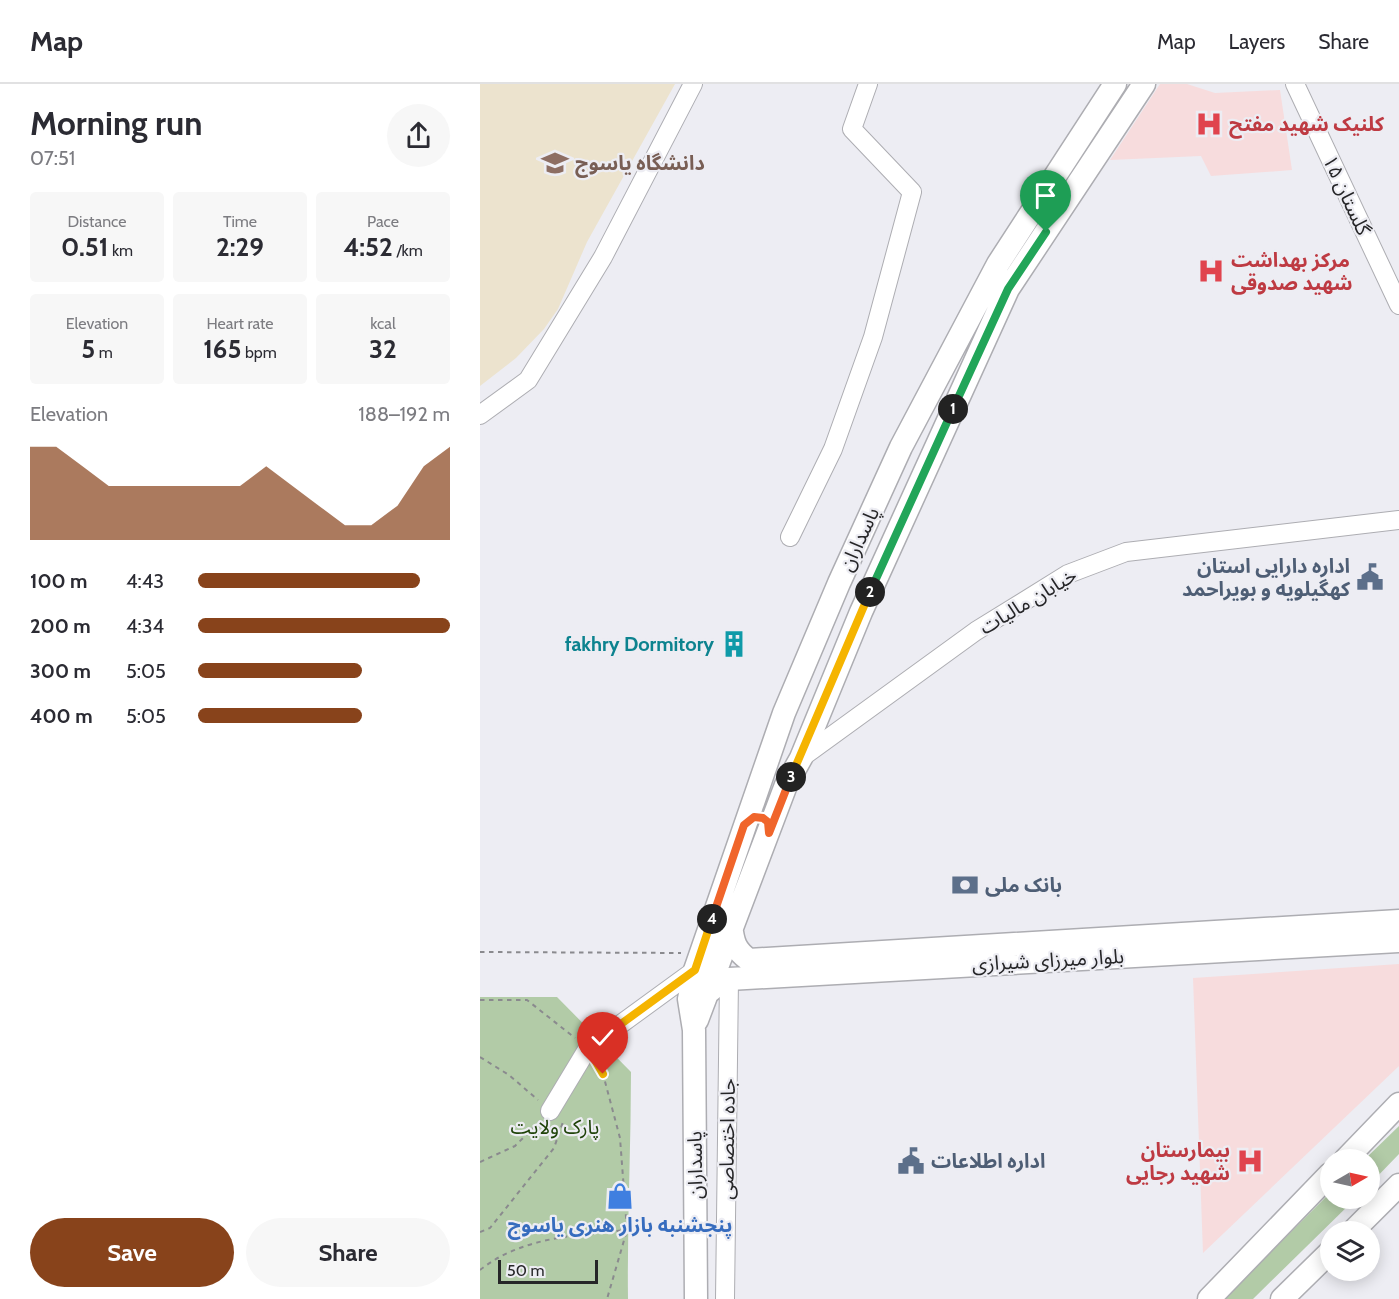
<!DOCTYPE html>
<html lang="en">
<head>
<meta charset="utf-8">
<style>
	:root { --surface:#fff; --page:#f7f7f7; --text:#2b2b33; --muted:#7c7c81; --line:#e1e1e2; --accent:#88431b }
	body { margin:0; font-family:Cabin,"Noto Sans Arabic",sans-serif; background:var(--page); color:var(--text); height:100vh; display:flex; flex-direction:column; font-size:22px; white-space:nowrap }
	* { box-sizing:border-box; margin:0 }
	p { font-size:20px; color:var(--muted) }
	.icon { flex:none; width:33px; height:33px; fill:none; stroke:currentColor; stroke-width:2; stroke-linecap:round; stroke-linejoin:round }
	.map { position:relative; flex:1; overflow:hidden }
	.details { display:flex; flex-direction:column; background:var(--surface); width:480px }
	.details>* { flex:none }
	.needle { width:39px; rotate:81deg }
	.buttons { position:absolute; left:840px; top:1065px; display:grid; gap:12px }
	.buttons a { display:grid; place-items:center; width:60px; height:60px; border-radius:50%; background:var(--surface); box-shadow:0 3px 15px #0003; font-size:30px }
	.scale { position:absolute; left:18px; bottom:15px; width:100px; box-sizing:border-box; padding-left:6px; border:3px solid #262628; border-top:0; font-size:16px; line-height:21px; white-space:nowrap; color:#262628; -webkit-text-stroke:4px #ededf3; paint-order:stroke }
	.pin { position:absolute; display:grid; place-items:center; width:51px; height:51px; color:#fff; margin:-62px -26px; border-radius:50% 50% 50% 0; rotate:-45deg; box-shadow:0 0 6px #0007 }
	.pin .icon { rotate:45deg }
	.km { position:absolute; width:30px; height:30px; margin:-15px; border-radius:50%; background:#222; color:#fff; font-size:16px; line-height:30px; text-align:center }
	.round { display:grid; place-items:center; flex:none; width:63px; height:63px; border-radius:32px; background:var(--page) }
	.head { display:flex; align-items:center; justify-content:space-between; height:102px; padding:0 30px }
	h1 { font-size:33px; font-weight:700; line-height:45px }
	.stats { display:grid; grid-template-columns:repeat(3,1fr); gap:9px; height:102px; padding:6px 30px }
	.stats div { display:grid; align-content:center; border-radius:6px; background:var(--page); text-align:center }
	.stats b { font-size:26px; font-weight:700 }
	.stats small { font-size:16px; font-weight:400 }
	.stats p { font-size:16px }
	.chart { height:168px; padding:12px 30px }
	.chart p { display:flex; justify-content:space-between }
	.chart svg { width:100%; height:108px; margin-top:6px; fill:var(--accent); opacity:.7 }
	.button { display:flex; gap:12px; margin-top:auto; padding:12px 30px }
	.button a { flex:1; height:69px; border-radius:36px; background:var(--accent); color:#fff; font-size:24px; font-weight:700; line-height:69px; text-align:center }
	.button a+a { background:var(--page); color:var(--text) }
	ul { padding:0 30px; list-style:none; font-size:20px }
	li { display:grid; grid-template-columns:96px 72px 1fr; align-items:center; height:45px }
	li i { height:15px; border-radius:8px; background:var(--accent) }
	header { display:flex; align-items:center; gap:36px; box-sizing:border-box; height:84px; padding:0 30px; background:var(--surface); border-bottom:2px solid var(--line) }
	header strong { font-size:28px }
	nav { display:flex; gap:33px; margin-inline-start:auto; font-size:21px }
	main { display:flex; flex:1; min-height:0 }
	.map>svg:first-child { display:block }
	.education { fill:#ece3ce }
	.medical { fill:#f7dcdd }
	.green { fill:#b2cba7 }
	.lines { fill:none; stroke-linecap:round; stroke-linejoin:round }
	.minor-casing { stroke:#adadb2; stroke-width:20 }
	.major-casing { stroke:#adadb2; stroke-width:25 }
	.path { stroke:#8a8a8e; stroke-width:2; stroke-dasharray:4.5 4.5; stroke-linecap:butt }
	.minor { stroke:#fff; stroke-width:18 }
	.major { stroke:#fff; stroke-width:22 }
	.split-1-casing { stroke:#fff; stroke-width:12 }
	.split-2-casing { stroke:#fff; stroke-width:12 }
	.split-3-casing { stroke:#fff; stroke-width:12 }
	.split-4-casing { stroke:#fff; stroke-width:12 }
	.split-5-casing { stroke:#fff; stroke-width:12 }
	.split-1 { stroke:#22a559; stroke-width:8 }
	.split-2 { stroke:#22a559; stroke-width:8 }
	.split-3 { stroke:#f5b400; stroke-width:8 }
	.split-4 { stroke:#f0652b; stroke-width:8 }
	.split-5 { stroke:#f5b400; stroke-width:8 }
	.labels { text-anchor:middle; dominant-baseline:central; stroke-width:4.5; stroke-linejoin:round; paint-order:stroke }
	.health-label { font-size:20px; font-weight:bold; fill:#be3a42; stroke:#ededf3; text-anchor:start }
	.education-label { font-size:20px; font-weight:bold; fill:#785e54; stroke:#ededf3; text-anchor:start }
	.street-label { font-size:20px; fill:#262628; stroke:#ededf3 }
	.service-label { font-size:20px; font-weight:bold; fill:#4e5e75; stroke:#ededf3; text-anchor:start }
	.culture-label { font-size:20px; font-weight:bold; fill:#0d838f; stroke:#ededf3; text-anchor:end }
	.park-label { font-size:20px; fill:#1f4309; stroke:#ededf3 }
	.shop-label { font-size:20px; font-weight:bold; fill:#366cbe; stroke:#ededf3 }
</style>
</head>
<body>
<header>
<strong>Map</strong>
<nav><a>Map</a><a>Layers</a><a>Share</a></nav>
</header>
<main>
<section class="details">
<div class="head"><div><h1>Morning run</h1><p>07:51</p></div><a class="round"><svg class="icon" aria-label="share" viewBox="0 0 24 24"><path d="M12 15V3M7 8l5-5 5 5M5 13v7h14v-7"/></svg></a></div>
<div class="stats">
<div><p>Distance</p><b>0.51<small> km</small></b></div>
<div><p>Time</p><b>2:29</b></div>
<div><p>Pace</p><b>4:52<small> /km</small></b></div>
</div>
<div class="stats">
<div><p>Elevation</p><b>5<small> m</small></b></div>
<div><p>Heart rate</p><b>165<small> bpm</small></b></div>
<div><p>kcal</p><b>32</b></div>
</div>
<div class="chart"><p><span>Elevation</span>188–192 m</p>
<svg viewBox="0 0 160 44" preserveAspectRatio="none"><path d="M0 44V6L10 6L20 14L30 22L40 22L50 22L60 22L70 22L80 22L90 14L100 22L110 30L120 38L130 38L140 30L150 14L160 6V44z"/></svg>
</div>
<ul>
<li><b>100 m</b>4:43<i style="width:88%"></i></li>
<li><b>200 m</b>4:34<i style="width:100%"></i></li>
<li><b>300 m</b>5:05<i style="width:65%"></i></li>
<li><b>400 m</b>5:05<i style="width:65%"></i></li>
</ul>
<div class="button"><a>Save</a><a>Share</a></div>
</section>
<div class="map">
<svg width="919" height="1215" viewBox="0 0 919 1215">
	<rect width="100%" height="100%" fill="#ededf3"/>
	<!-- education -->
	<path class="education" d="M0,0H195L107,158L78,225L64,245L36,274L0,302Z"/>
	<!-- medical -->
	<path class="medical" d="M680,0H707L735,9L800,6L812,86L731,92L721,72L630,76Z
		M919,880V982L723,1169L713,894Z"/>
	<!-- green -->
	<path class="green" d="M0,913H77L151,988C151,1064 147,1139 148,1215H0Z
		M919,1042V1070L890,1100V1076L885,1075Z
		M850,1109V1114L875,1115L773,1215H743Z"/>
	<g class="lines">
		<defs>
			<path id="minor" d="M815,0L919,221
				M0,331L48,296L123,173L213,0
				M310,453L353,365L393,253L432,108L372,45L388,0
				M321,674L496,547L588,490L646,468L919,436
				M70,1027L108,964L215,886
				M245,1215L249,895"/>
			<path id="major" d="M251,841C253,858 255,866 269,876L919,837
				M225,911L242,897L249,895L919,857
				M217,936L306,701L321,674L381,528L528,205L664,0
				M865,1076L919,1020
				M872,1148L919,1101
				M216,1215L214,946L209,915L215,886L304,629L359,499L421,363L518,180L635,0
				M729,1215L850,1090
				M802,1215L850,1168"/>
		</defs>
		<!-- minor casing -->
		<use href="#minor" class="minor-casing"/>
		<!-- major casing -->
		<use href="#major" class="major-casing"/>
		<!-- path -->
		<path class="path" d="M0,868L201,869
			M0,916H47L95,954
			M0,973L29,991L58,1016
			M118,981L123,990L140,1054L147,1146L127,1215
			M0,1078L35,1062L60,1037
			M0,1148L10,1144L74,1064L83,1038
			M0,1186C41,1153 97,1151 147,1146"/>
		<!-- minor -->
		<use href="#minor" class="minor"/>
		<!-- major -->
		<use href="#major" class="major"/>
	</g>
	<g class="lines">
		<defs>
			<path id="split-1" d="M473,325L528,205L566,148"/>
			<path id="split-2" d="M390,508L473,325"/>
			<path id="split-3" d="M311,693L390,508"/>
			<path id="split-4" d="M232,835L264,741L274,733L283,734L288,738L289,749L311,693"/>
			<path id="split-5" d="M123,990L108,964L215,886L232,835"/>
		</defs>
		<!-- split-1 casing -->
		<use href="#split-1" class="split-1-casing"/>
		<!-- split-2 casing -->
		<use href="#split-2" class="split-2-casing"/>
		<!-- split-3 casing -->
		<use href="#split-3" class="split-3-casing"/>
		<!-- split-4 casing -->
		<use href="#split-4" class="split-4-casing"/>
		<!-- split-5 casing -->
		<use href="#split-5" class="split-5-casing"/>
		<!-- split-1 -->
		<use href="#split-1" class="split-1"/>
		<!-- split-2 -->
		<use href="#split-2" class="split-2"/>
		<!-- split-3 -->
		<use href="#split-3" class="split-3"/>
		<!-- split-4 -->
		<use href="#split-4" class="split-4"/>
		<!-- split-5 -->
		<use href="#split-5" class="split-5"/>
	</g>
	<!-- icons -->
	<defs>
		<symbol id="hospital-bare" viewBox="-9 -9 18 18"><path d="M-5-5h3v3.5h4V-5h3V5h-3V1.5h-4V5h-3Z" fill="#e0444e" stroke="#ededf3" stroke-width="2.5" paint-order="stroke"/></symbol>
		<symbol id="university-bare" viewBox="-9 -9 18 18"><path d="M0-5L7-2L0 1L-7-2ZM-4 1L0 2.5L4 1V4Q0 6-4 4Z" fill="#8d6e63" stroke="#ededf3" stroke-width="2.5" paint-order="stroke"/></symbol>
		<symbol id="civic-bare" viewBox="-9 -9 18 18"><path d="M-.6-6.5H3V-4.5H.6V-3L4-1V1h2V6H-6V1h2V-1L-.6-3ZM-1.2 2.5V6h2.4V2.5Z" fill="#5c6f8a" stroke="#ededf3" stroke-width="2.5" paint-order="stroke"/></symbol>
		<symbol id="building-bare" viewBox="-9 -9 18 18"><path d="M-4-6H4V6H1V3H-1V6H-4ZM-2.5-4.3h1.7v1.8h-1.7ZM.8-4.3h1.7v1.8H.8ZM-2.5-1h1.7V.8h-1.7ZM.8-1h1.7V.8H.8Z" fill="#0f9aa8" stroke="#ededf3" stroke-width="2.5" paint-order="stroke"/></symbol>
		<symbol id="bank-bare" viewBox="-9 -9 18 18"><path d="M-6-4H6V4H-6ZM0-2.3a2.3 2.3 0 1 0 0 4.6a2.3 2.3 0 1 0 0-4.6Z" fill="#5c6f8a" stroke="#ededf3" stroke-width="2.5" paint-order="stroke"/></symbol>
		<symbol id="shop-bare" viewBox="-9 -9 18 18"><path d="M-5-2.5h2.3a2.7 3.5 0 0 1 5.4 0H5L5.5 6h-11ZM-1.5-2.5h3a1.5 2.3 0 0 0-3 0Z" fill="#3f7fe0" stroke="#ededf3" stroke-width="2.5" paint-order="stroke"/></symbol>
	</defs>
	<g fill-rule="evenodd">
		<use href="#hospital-bare" x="710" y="21" width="38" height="38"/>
		<use href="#university-bare" x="56" y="60" width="38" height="38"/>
		<use href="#hospital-bare" x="712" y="168" width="38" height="38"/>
		<use href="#civic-bare" x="871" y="474" width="38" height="38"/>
		<use href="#building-bare" x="235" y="541" width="38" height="38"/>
		<use href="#bank-bare" x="466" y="782" width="38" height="38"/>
		<use href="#civic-bare" x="412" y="1058" width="38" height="38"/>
		<use href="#hospital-bare" x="751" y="1058" width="38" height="38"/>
		<use href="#shop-bare" x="121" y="1093" width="38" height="38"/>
	</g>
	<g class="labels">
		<!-- health labels -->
		<g class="health-label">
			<text x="749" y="40">کلنیک شهید مفتح</text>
			<text x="751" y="176">مرکز بهداشت<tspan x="751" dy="23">شهید صدوقی</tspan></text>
			<text x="750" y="1066" text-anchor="end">بیمارستان<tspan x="750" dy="23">شهید رجایی</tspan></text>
		</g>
		<!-- education labels -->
		<g class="education-label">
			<text x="95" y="79">دانشگاه یاسوج</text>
		</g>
		<!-- street labels -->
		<g class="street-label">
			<text transform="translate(867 111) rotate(65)">گلستان ۱۵</text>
			<text transform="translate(379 455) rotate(-65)">پاسداران</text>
			<text transform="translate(548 517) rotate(-31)">خیابان مالیات</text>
			<text transform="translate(568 876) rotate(-3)">بلوار میرزای شیرازی</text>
			<text transform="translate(247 1055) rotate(-89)">جاده اختصاصی</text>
			<text transform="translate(215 1081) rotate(-91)">پاسداران</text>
		</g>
		<!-- service labels -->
		<g class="service-label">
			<text x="870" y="482" text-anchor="end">اداره دارایی استان<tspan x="870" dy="23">کهگیلویه و بویراحمد</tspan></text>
			<text x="505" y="801">بانک ملی</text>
			<text x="451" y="1077">اداره اطلاعات</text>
		</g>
		<!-- culture labels -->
		<g class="culture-label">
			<text x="234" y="560">fakhry Dormitory</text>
		</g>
		<!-- park labels -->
		<g class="park-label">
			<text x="75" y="1043">پارک ولایت</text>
		</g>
		<!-- shop labels -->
		<g class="shop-label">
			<text x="140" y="1141">پنجشنبه بازار هنری یاسوج</text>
		</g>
	</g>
</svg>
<div class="buttons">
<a><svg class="needle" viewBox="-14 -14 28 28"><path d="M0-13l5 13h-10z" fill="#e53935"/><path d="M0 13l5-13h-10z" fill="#7c7c81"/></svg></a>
<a><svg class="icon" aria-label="layers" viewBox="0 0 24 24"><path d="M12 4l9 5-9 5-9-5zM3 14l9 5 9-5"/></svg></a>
</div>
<div class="scale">50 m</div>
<div class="pin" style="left:566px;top:148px;background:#1e9e55"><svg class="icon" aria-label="arrive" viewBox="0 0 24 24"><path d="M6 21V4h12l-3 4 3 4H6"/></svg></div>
<div class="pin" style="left:123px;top:990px;background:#d93025"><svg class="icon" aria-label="check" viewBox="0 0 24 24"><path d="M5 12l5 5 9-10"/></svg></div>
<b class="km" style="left:473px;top:325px">1</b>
<b class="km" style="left:390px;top:508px">2</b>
<b class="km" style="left:311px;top:693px">3</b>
<b class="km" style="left:232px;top:835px">4</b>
</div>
</main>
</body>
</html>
